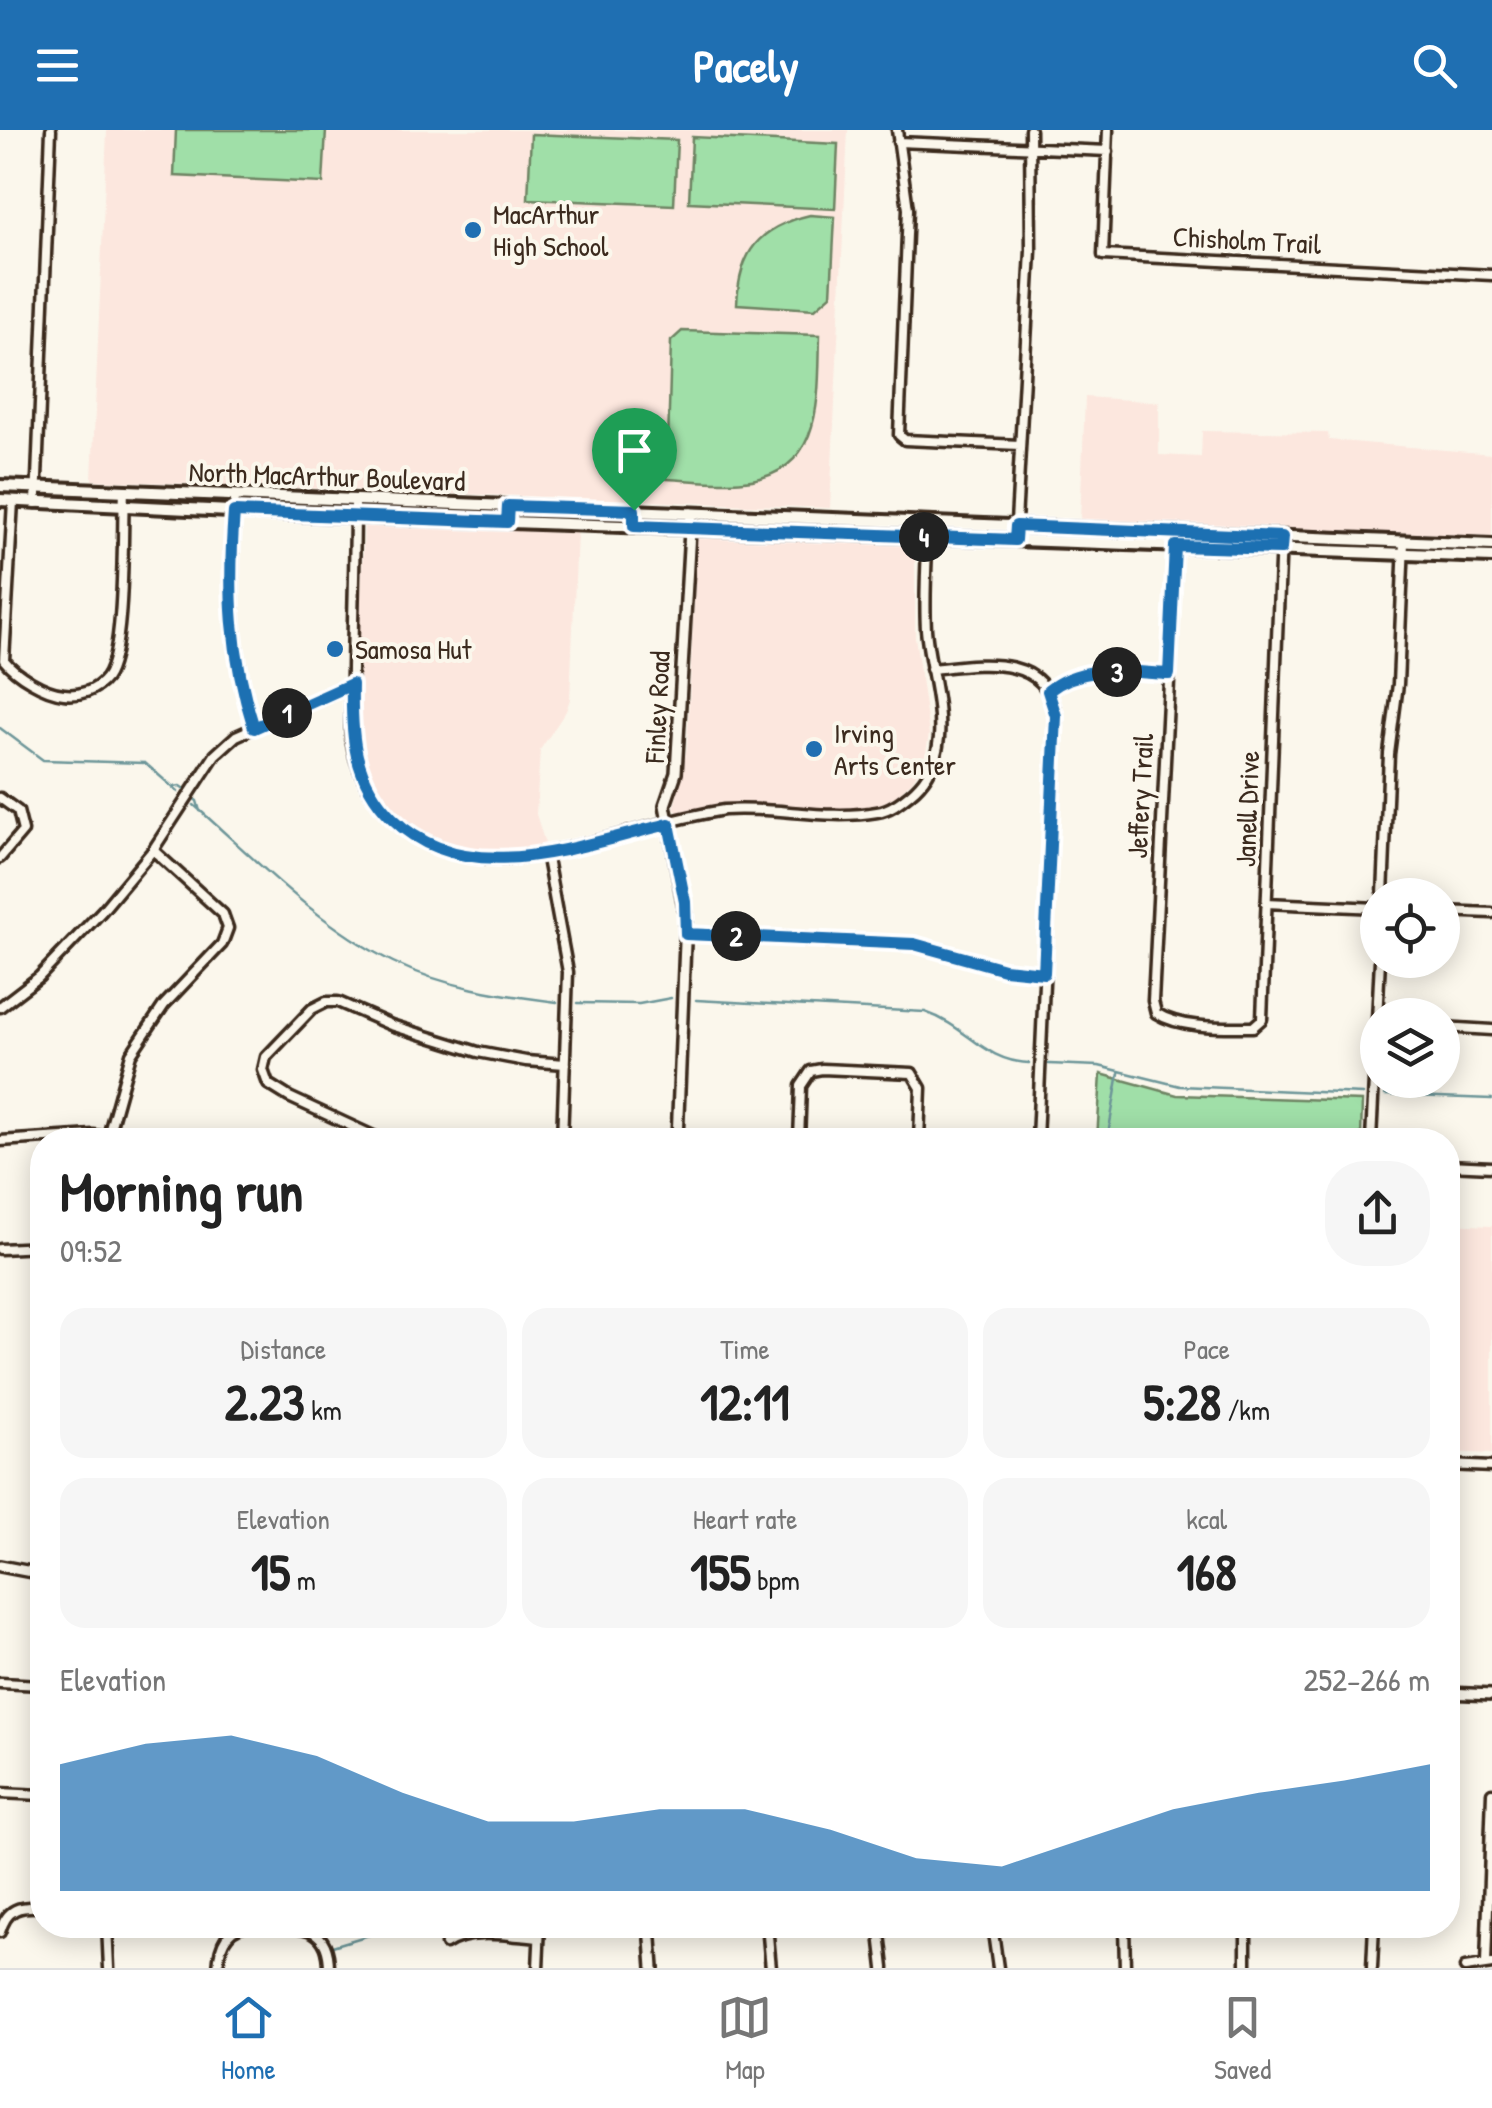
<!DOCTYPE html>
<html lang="en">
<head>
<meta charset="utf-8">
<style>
	:root { --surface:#fff; --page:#f6f6f6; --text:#222; --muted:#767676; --line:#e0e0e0; --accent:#1f6fb2 }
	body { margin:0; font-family:"Patrick Hand",sans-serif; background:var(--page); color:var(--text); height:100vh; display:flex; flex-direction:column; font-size:38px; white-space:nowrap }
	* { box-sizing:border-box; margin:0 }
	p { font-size:32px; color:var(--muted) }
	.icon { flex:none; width:55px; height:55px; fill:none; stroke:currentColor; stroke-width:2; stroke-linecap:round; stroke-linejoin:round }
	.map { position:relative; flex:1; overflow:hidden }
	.drawer { position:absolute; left:30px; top:998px; width:1430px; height:810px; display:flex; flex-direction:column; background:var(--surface); border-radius:40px; box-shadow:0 5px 25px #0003 }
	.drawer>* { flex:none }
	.tools { position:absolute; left:1360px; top:748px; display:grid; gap:20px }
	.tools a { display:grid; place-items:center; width:100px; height:100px; border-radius:50%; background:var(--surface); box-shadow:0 5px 25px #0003; font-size:50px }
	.pin { position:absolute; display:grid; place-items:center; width:85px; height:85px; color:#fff; margin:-102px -42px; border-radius:50% 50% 50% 0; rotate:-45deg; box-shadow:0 0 10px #0007 }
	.pin .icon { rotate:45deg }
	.km { position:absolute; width:50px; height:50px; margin:-25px; border-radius:50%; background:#222; color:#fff; font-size:28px; line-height:50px; text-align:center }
	.round { display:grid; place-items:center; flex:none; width:105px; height:105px; border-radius:40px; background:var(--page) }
	.headline { display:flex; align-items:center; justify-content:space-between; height:170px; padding:0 30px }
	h1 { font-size:55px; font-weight:800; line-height:75px }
	.figures { display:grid; grid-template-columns:repeat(3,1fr); gap:15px; height:170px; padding:10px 30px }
	.figures div { display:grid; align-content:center; border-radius:25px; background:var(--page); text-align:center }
	.figures b { font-size:50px; font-weight:800 }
	.figures small { font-size:28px; font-weight:400 }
	.figures p { font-size:28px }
	.chart { height:280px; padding:20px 30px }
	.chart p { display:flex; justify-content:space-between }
	.chart svg { width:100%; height:180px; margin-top:10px; fill:var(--accent); opacity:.7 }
	header { display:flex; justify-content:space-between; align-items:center; height:130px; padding:0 30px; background:var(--accent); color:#fff; font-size:45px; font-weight:800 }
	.tab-bar { display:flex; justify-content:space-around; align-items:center; height:140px; border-top:2px solid var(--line); background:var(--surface); font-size:28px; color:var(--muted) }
	.tab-bar a { display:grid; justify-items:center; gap:5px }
	.tab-bar .active { color:var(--accent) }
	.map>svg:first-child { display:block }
	.built { fill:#fce7de }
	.green { fill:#a0dfa8; stroke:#6e8463; stroke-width:2.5 }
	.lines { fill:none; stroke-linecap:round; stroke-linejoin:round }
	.stream { stroke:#6d9699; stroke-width:2.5 }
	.minor-casing { stroke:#3b2a1e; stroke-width:15 }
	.tertiary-casing { stroke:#3b2a1e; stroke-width:16 }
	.secondary-casing { stroke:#3b2a1e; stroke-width:18 }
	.minor { stroke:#fbf7ec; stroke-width:8 }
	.tertiary { stroke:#fbf7ec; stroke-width:9 }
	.secondary { stroke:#fbf7ec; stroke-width:10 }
	.route-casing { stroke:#fff; stroke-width:20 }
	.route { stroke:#1f6fb2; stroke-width:12 }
	.poi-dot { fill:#1f6fb2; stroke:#fbf7ec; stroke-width:4 }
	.labels { text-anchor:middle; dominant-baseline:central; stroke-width:8; stroke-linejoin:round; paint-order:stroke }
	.poi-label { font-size:28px; fill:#3b2a1e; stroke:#fbf7ec; text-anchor:start }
	.street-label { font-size:28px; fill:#3b2a1e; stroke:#fbf7ec }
</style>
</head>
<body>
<header><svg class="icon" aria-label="menu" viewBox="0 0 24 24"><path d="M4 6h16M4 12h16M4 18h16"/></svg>Pacely<svg class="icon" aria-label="search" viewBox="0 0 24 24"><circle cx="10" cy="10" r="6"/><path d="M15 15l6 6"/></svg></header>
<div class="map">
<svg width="1492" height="1838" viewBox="0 0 1492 1838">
	<rect width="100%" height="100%" fill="#fbf7ec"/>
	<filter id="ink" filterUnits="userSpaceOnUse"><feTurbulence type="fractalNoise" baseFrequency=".01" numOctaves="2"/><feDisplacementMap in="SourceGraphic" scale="20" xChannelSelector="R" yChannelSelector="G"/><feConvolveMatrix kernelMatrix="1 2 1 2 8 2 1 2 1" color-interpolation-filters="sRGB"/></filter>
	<g filter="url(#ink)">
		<!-- built -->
		<path class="built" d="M107,0H848L830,378L92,350Z
			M1085,267L1159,272V325L1201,327L1202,301L1328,303L1329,310L1492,324V406L1080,391Z
			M364,396L577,403L570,569L566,581L540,620L536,684L546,717L516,723L476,724L438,714L404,694L378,664L361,628L356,588Z
			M697,406L915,414V507L929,604L925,628L913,650L895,667L873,677L848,680L731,674L680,684L674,679L687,618Z
			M1448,1094L1492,1096V1324L1448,1322Z"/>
		<!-- green -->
		<path class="green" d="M176,0H326L323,53L174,46Z
			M531,4L677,10L674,75L528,69Z
			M692,7L838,14L835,79L689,72Z
			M810,85L835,87L831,165L815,179L737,174C739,122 759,97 810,85Z
			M682,201L820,205C818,265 825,343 744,351C719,354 692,350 667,349L671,211Z
			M1101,944L1177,965L1362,971L1361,1010H1097Z"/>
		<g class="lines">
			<!-- stream -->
			<path class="stream" d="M0,598L43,630L145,633L178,662
				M174,657L180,656L189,662
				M190,666L197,671L200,681
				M194,675C256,730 318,795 393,832C444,857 501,865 557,872
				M696,870L925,882C967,896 983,931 1029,933
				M578,873L639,874L671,868
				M1049,934L1099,936L1180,956L1363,964
				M1385,965L1492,969
				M1107,1010L1119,943
				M110,1799L123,1795
				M329,1817L379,1802L386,1795"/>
			<defs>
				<path id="minor" d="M897,0L908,79L899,305L905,310L1020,315
					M1108,0L1103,125L1492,145
					M898,12L1108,21
					M235,366C230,452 228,514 254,598
					M355,370C355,426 353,482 352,538C352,563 348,589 352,614C365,688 436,734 509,728C583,721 652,691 724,680C775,676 827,691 877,682C890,680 900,672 910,664C962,622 930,554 926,499C924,463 927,427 928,392
					M13,371L4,530C16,545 44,562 64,564C79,566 96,561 106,548C126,521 122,399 124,361
					M36,373L51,0
					M1015,410L1031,121L1030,0
					M1176,412L1153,871L1156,883C1181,899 1223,897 1253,897L1262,889L1281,407
					M931,539C980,534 1046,522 1056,586L1037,1010
					M1047,561C1083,533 1126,542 1169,544
					M0,668L18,681L23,701L0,728
					M546,723L568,842L562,1010
					M1383,765L1389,624L1398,554L1404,412
					M1266,773L1378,778
					M1442,781L1492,783
					M686,804L915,814L1004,839L1044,843
					M0,877L39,847L102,781L153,720L215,625L236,606L352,554
					M1442,897L1492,900
					M108,1006L131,924L164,875L222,814L228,798L223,784L153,720
					M382,1010L289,967L268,954L263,940L266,927L312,879L326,872H338L391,895L478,922L526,931L565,934
					M799,1010L801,956L811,941L822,939L912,943L921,958L919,1010
					M1371,1010L1380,830
					M0,1011L93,1005L125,1010
					M1448,1035L1492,1037
					M0,1119L42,1117
					M1448,1335L1492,1337
					M0,1553L42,1555
					M0,1663L42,1665
					M107,1795L109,1838
					M260,1795C296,1798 329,1791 329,1838
					M767,1795L771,1838
					M879,1795L884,1838
					M992,1795L998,1838
					M1124,1795L1125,1838
					M1246,1795V1838
					M0,1802C7,1778 19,1776 42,1777
					M446,1814C471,1797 511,1806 539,1808
					M1486,1834L1492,1663
					M218,1838C219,1819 224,1799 246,1795
					M538,1838L540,1795
					M1372,1838L1374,1795
					M1465,1838L1492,1834"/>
				<path id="tertiary" d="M677,1010L686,788L665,675L676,643L691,383
					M0,1436L42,1444
					M1448,1563L1492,1565
					M650,1795L653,1838"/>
				<path id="secondary" d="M0,356L1492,415
					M0,370L315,385L1492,427"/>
			</defs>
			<!-- minor casing -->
			<use href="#minor" class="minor-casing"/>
			<!-- tertiary casing -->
			<use href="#tertiary" class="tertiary-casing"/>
			<!-- secondary casing -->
			<use href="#secondary" class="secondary-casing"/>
			<!-- minor -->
			<use href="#minor" class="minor"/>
			<!-- tertiary -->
			<use href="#tertiary" class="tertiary"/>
			<!-- secondary -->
			<use href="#secondary" class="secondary"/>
		</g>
	</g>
	<g class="lines" filter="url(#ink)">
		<defs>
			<path id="route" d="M508,376L634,380V396L1015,410L1016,396L1282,407L1281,419L1175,416L1169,544C1126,542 1083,533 1048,561L1056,586L1044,843L1004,839L914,814L686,804L685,772L669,694C581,714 467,762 392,688C353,649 351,606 352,554L254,598C230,523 228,460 234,382L507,392Z"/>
		</defs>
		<!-- route casing -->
		<use href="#route" class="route-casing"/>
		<!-- route -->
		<use href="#route" class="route"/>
	</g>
	<!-- markers -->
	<g class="poi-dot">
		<circle cx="473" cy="100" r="10"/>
		<circle cx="335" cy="519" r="10"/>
		<circle cx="814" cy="619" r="10"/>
	</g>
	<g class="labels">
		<!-- poi labels -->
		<g class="poi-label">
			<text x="493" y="84">MacArthur<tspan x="493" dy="32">High School</tspan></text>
			<text x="355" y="519">Samosa Hut</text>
			<text x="834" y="603">Irving<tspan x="834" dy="32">Arts Center</tspan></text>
		</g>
		<!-- street labels -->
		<g class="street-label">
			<text transform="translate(1247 110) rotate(3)">Chisholm Trail</text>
			<text transform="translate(327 346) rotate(2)">North MacArthur Boulevard</text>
			<text transform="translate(657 577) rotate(-87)">Finley Road</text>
			<text transform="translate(1140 666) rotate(-87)">Jeffery Trail</text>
			<text transform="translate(1247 679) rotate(-88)">Janell Drive</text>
		</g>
	</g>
</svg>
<div class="tools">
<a><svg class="icon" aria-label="locate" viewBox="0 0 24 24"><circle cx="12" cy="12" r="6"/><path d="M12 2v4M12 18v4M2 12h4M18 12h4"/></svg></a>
<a><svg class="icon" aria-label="layers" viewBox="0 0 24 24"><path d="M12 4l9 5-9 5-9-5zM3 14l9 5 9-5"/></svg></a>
</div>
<div class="pin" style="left:634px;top:380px;background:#1e9e55"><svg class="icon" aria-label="arrive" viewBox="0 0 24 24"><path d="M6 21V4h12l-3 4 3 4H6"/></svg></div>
<b class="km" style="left:287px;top:583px">1</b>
<b class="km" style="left:736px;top:806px">2</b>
<b class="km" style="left:1117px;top:542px">3</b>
<b class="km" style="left:924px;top:407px">4</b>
<section class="drawer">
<div class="headline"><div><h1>Morning run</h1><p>09:52</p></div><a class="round"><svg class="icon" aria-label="share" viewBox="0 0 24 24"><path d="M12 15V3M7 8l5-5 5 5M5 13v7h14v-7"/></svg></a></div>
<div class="figures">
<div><p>Distance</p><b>2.23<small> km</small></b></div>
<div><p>Time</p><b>12:11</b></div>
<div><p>Pace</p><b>5:28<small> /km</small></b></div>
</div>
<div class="figures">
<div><p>Elevation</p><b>15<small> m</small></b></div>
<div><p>Heart rate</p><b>155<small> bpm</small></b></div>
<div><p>kcal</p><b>168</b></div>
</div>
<div class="chart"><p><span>Elevation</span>252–266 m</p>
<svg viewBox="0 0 160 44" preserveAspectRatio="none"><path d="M0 44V13L10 8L20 6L30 11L40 20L50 27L60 27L70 24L80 24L90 29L100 36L110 38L120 31L130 24L140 20L150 17L160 13V44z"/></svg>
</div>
</section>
</div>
<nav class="tab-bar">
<a class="active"><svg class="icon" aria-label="home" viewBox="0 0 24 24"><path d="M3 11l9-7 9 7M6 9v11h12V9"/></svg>Home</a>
<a><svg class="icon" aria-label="map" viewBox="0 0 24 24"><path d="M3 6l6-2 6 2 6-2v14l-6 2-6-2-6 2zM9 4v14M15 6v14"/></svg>Map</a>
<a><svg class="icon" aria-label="saved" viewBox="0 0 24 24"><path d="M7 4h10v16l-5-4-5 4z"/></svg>Saved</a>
</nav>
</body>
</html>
